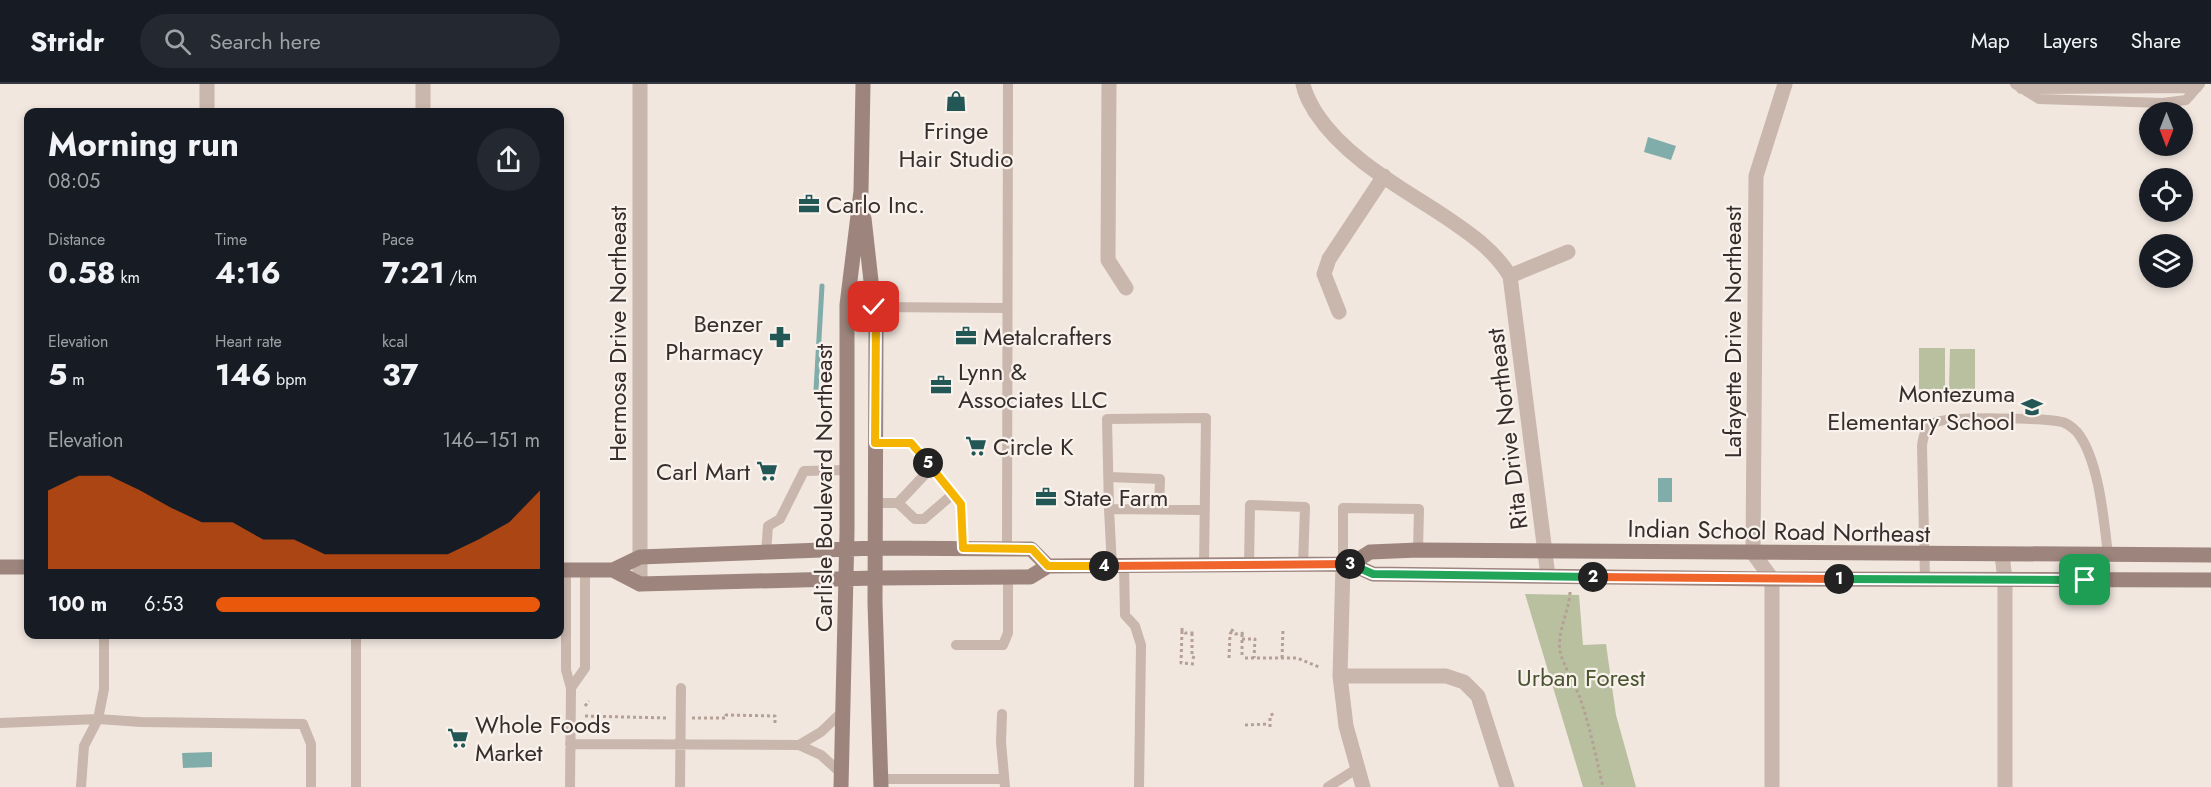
<!DOCTYPE html>
<html lang="en">
<head>
<meta charset="utf-8">
<style>
	:root { --surface:#171b24; --page:#242831; --text:#f1f3f6; --muted:#9ea1a6; --line:#363941; --accent:#ea580c }
	body { margin:0; font-family:Jost,sans-serif; background:var(--page); color:var(--text); height:100vh; display:flex; flex-direction:column; font-size:22px; white-space:nowrap }
	* { box-sizing:border-box; margin:0 }
	p { font-size:20px; color:var(--muted) }
	.icon { flex:none; width:33px; height:33px; fill:none; stroke:currentColor; stroke-width:2; stroke-linecap:round; stroke-linejoin:round }
	.map { position:relative; flex:1; overflow:hidden }
	.panel { position:absolute; left:24px; top:24px; width:540px; height:531px; display:flex; flex-direction:column; background:var(--surface); border-radius:12px; box-shadow:0 3px 9px #0003 }
	.panel>* { flex:none }
	.needle { width:39px; rotate:180deg }
	.fabs { position:absolute; left:2139px; top:18px; display:grid; gap:12px }
	.fabs a { display:grid; place-items:center; width:54px; height:54px; border-radius:50%; background:var(--surface); box-shadow:0 3px 9px #0003; font-size:30px }
	.pin { position:absolute; display:grid; place-items:center; width:51px; height:51px; color:#fff; margin:-26px; border-radius:12px; box-shadow:0 3px 9px #0006 }
	.km { position:absolute; width:30px; height:30px; margin:-15px; border-radius:50%; background:#222; color:#fff; font-size:16px; line-height:30px; text-align:center }
	.round { display:grid; place-items:center; flex:none; width:63px; height:63px; border-radius:32px; background:var(--page) }
	.overview { display:flex; align-items:center; justify-content:space-between; height:102px; padding:0 24px }
	h1 { font-size:33px; font-weight:700; line-height:45px }
	.figures { display:grid; grid-template-columns:repeat(3,1fr); gap:9px; height:102px; padding:6px 24px }
	.figures div { display:grid; align-content:center }
	.figures b { font-size:30px; font-weight:700 }
	.figures small { font-size:16px; font-weight:400 }
	.figures p { font-size:16px }
	.chart { height:168px; padding:12px 24px }
	.chart p { display:flex; justify-content:space-between }
	.chart svg { width:100%; height:108px; margin-top:6px; fill:var(--accent); opacity:.7 }
	ul { padding:0 24px; list-style:none; font-size:20px }
	li { display:grid; grid-template-columns:96px 72px 1fr; align-items:center; height:45px }
	li i { height:15px; border-radius:8px; background:var(--accent) }
	header { display:flex; align-items:center; gap:36px; box-sizing:border-box; height:84px; padding:0 30px; background:var(--surface); border-bottom:2px solid var(--line) }
	header strong { font-size:28px }
	nav { display:flex; gap:33px; margin-inline-start:auto; font-size:21px }
	.search { width:420px; height:54px; background:var(--page); display:flex; align-items:center; gap:15px; box-sizing:border-box; padding:0 21px; border-radius:33px; color:var(--muted); font-size:22px }
	.map>svg:first-child { display:block }
	.green { fill:#b8c0a0 }
	.water { fill:#80adaa }
	.lines { fill:none; stroke-linecap:round; stroke-linejoin:round }
	.stream { stroke:#80adaa; stroke-width:5 }
	.path { stroke:#b5a096; stroke-width:3; stroke-dasharray:3 3; stroke-linecap:butt }
	.lane { stroke:#c9b6ac; stroke-width:10 }
	.street { stroke:#c9b6ac; stroke-width:15 }
	.secondary { stroke:#9d857d; stroke-width:15 }
	.split-1-casing { stroke:#fff; stroke-width:12 }
	.split-2-casing { stroke:#fff; stroke-width:12 }
	.split-3-casing { stroke:#fff; stroke-width:12 }
	.split-4-casing { stroke:#fff; stroke-width:12 }
	.split-5-casing { stroke:#fff; stroke-width:12 }
	.split-6-casing { stroke:#fff; stroke-width:12 }
	.split-1 { stroke:#22a559; stroke-width:8 }
	.split-2 { stroke:#f0652b; stroke-width:8 }
	.split-3 { stroke:#22a559; stroke-width:8 }
	.split-4 { stroke:#f0652b; stroke-width:8 }
	.split-5 { stroke:#f5b400; stroke-width:8 }
	.split-6 { stroke:#f5b400; stroke-width:8 }
	.labels { text-anchor:middle; dominant-baseline:central; stroke-width:4.5; stroke-linejoin:round; paint-order:stroke }
	.poi-label { font-size:24px; fill:#372d2a; stroke:#f9f2ec; text-anchor:start }
	.street-label { font-size:24px; fill:#372d2a; stroke:#f9f2ec }
	.park-label { font-size:24px; fill:#4a5430; stroke:#f9f2ec }
</style>
</head>
<body>
<header>
<strong>Stridr</strong>
<div class="search"><svg class="icon" aria-label="search" viewBox="0 0 24 24"><circle cx="10" cy="10" r="6"/><path d="M15 15l6 6"/></svg>Search here</div>
<nav><a>Map</a><a>Layers</a><a>Share</a></nav>
</header>
<div class="map">
<svg width="2211" height="703" viewBox="0 0 2211 703">
	<rect width="100%" height="100%" fill="#f1e7df"/>
	<!-- green -->
	<path class="green" d="M1919,264H1945V305H1919Z
		M1950,265H1975V305H1949Z
		M1525,510L1579,511L1583,561L1606,560L1616,631L1636,703H1583Z"/>
	<!-- water -->
	<path class="water" d="M1648,53L1676,62L1671,76L1644,68Z
		M1658,394H1672V418H1658Z
		M212,668V683L183,684L182,669Z"/>
	<g class="lines">
		<!-- stream -->
		<path class="stream" d="M822,202L816,306L822,316"/>
		<!-- path -->
		<path class="path" d="M1570,508C1569,528 1557,547 1560,567C1563,581 1575,600 1580,614C1590,643 1596,673 1603,703
			M1182,544V547L1185,549H1196
			M1233,545L1232,547L1236,550L1245,549
			M1182,547L1181,579L1195,580
			M1192,549V573L1195,574
			M1242,550V574
			M1242,555H1255L1254,574
			M1229,574L1230,550L1232,547
			M1245,574H1297L1319,583
			M1282,574L1283,545
			M585,622L589,617
			M585,632L667,634
			M692,634H726V631L775,632V639
			M1245,641L1269,640
			M1270,643V632L1274,629"/>
		<!-- lane -->
		<path class="lane" d="M2015,0L2039,15L2163,19L2186,16L2200,0
			M2021,5L2197,4
			M874,223L1007,224
			M875,359H911L961,420L963,464
			M1109,393L1160,395L1159,425
			M875,419H898L931,384
			M898,419L915,435H924L953,410
			M1109,425L1112,482
			M1007,464L1008,0
			M766,469L768,442L780,435L804,387L846,386
			M1343,481V424L1419,425L1418,466
			M1124,482L1125,531L1135,542L1141,561L1139,703
			M1204,482L1206,334L1107,335L1109,425L1205,426
			M1249,482L1250,421L1305,423L1303,482
			M566,486V586L571,604L570,703
			M1925,495L1922,362C1923,353 1925,344 1934,339C1947,332 2045,334 2062,338C2067,339 2073,344 2077,348C2099,375 2104,437 2108,471
			M956,561H1003L1008,549V493
			M571,604L585,584V486
			M1002,630L1001,658L1005,703
			M0,639L98,635L141,638L303,640L311,660V703
			M570,660L799,661L821,671L842,690
			M799,661L821,648L843,627
			M881,695H1003
			M81,703L84,662L98,635L104,605V550
			M356,703V550
			M680,703L681,604
			M1328,703L1358,684"/>
		<!-- street -->
		<path class="street" d="M1109,0L1108,176L1126,204
			M1303,0C1305,11 1310,19 1316,29C1346,75 1402,104 1447,134C1472,151 1494,166 1510,192L1548,492
			M207,28V0
			M423,28V0
			M1510,192L1568,168
			M1339,228L1324,190L1329,175L1384,92
			M2002,471L2005,496V703
			M1343,481L1340,592L1346,642L1363,703
			M640,500V0
			M1340,592H1446L1464,598L1478,612L1507,703
			M1772,703V495L1753,469L1756,92L1785,0"/>
		<!-- secondary -->
		<path class="secondary" d="M864,134L876,242L875,519L881,703
			M1351,480L1370,468L1418,466L2211,471
			M0,483H28
			M560,486H613L640,500L875,494L1030,493L1048,482L1351,480L1373,490L1772,495L2211,496
			M613,486L640,473L875,464L1031,465L1048,482
			M841,703L847,448V221L861,107L863,0"/>
	</g>
	<g class="lines">
		<defs>
			<path id="split-1" d="M1839,495L2085,496"/>
			<path id="split-2" d="M1593,493L1839,495"/>
			<path id="split-3" d="M1350,480L1373,490L1593,493"/>
			<path id="split-4" d="M1104,482L1350,480"/>
			<path id="split-5" d="M928,379L961,420L963,464L1032,465L1048,482H1104"/>
			<path id="split-6" d="M874,223L876,242L875,359H911L928,379"/>
		</defs>
		<!-- split-1 casing -->
		<use href="#split-1" class="split-1-casing"/>
		<!-- split-2 casing -->
		<use href="#split-2" class="split-2-casing"/>
		<!-- split-3 casing -->
		<use href="#split-3" class="split-3-casing"/>
		<!-- split-4 casing -->
		<use href="#split-4" class="split-4-casing"/>
		<!-- split-5 casing -->
		<use href="#split-5" class="split-5-casing"/>
		<!-- split-6 casing -->
		<use href="#split-6" class="split-6-casing"/>
		<!-- split-1 -->
		<use href="#split-1" class="split-1"/>
		<!-- split-2 -->
		<use href="#split-2" class="split-2"/>
		<!-- split-3 -->
		<use href="#split-3" class="split-3"/>
		<!-- split-4 -->
		<use href="#split-4" class="split-4"/>
		<!-- split-5 -->
		<use href="#split-5" class="split-5"/>
		<!-- split-6 -->
		<use href="#split-6" class="split-6"/>
	</g>
	<!-- icons -->
	<defs>
		<symbol id="shop-bare" viewBox="-9 -9 18 18"><path d="M-5-2.5h2.3a2.7 3.5 0 0 1 5.4 0H5L5.5 6h-11ZM-1.5-2.5h3a1.5 2.3 0 0 0-3 0Z" fill="#225755" stroke="#f9f2ec" stroke-width="2.5" paint-order="stroke"/></symbol>
		<symbol id="office-bare" viewBox="-9 -9 18 18"><path d="M-6-3h4V-5.5h4V-3h4V5H-6ZM-1-4.5V-3h2v-1.5ZM-6 0V1H6V0Z" fill="#225755" stroke="#f9f2ec" stroke-width="2.5" paint-order="stroke"/></symbol>
		<symbol id="pharmacy-bare" viewBox="-9 -9 18 18"><path d="M-2-6h4v4h4v4h-4v4h-4v-4h-4v-4h4Z" fill="#225755" stroke="#f9f2ec" stroke-width="2.5" paint-order="stroke"/></symbol>
		<symbol id="school-bare" viewBox="-9 -9 18 18"><path d="M0-5L7-2L0 1L-7-2ZM-4 1L0 2.5L4 1V4Q0 6-4 4Z" fill="#225755" stroke="#f9f2ec" stroke-width="2.5" paint-order="stroke"/></symbol>
		<symbol id="supermarket-bare" viewBox="-9 -9 18 18"><path d="M-6-5.5h2.5l.6 2H6L4.5 2H-2.5L-4.4-4H-6ZM-1.5 3.2a1.3 1.3 0 1 0 .1 0ZM3 3.2a1.3 1.3 0 1 0 .1 0Z" fill="#225755" stroke="#f9f2ec" stroke-width="2.5" paint-order="stroke"/></symbol>
	</defs>
	<g fill-rule="evenodd">
		<use href="#shop-bare" x="941" y="2" width="30" height="30"/>
		<use href="#office-bare" x="794" y="105" width="30" height="30"/>
		<use href="#office-bare" x="951" y="237" width="30" height="30"/>
		<use href="#pharmacy-bare" x="765" y="238" width="30" height="30"/>
		<use href="#office-bare" x="926" y="286" width="30" height="30"/>
		<use href="#school-bare" x="2017" y="308" width="30" height="30"/>
		<use href="#supermarket-bare" x="961" y="347" width="30" height="30"/>
		<use href="#supermarket-bare" x="752" y="372" width="30" height="30"/>
		<use href="#office-bare" x="1031" y="398" width="30" height="30"/>
		<use href="#supermarket-bare" x="443" y="639" width="30" height="30"/>
	</g>
	<g class="labels">
		<!-- poi labels -->
		<g class="poi-label">
			<text x="956" y="46" text-anchor="middle">Fringe<tspan x="956" dy="28">Hair Studio</tspan></text>
			<text x="826" y="120">Carlo Inc.</text>
			<text x="763" y="239" text-anchor="end">Benzer<tspan x="763" dy="28">Pharmacy</tspan></text>
			<text x="983" y="252">Metalcrafters</text>
			<text x="958" y="287">Lynn &amp;<tspan x="958" dy="28">Associates LLC</tspan></text>
			<text x="2015" y="309" text-anchor="end">Montezuma<tspan x="2015" dy="28">Elementary School</tspan></text>
			<text x="993" y="362">Circle K</text>
			<text x="750" y="387" text-anchor="end">Carl Mart</text>
			<text x="1063" y="413">State Farm</text>
			<text x="475" y="640">Whole Foods<tspan x="475" dy="28">Market</tspan></text>
		</g>
		<!-- street labels -->
		<g class="street-label">
			<text transform="translate(1732 248) rotate(-90)">Lafayette Drive Northeast</text>
			<text transform="translate(617 250) rotate(-90)">Hermosa Drive Northeast</text>
			<text transform="translate(1507 345) rotate(-97)">Rita Drive Northeast</text>
			<text transform="translate(823 404) rotate(-90)">Carlisle Boulevard Northeast</text>
			<text transform="translate(1779 447) rotate(1)">Indian School Road Northeast</text>
		</g>
		<!-- park labels -->
		<g class="park-label">
			<text x="1581" y="593">Urban Forest</text>
		</g>
	</g>
</svg>
<div class="fabs">
<a><svg class="needle" viewBox="-14 -14 28 28"><path d="M0-13l5 13h-10z" fill="#e53935"/><path d="M0 13l5-13h-10z" fill="#9ea1a6"/></svg></a>
<a><svg class="icon" aria-label="locate" viewBox="0 0 24 24"><circle cx="12" cy="12" r="6"/><path d="M12 2v4M12 18v4M2 12h4M18 12h4"/></svg></a>
<a><svg class="icon" aria-label="layers" viewBox="0 0 24 24"><path d="M12 4l9 5-9 5-9-5zM3 14l9 5 9-5"/></svg></a>
</div>
<div class="pin" style="left:2085px;top:496px;background:#1e9e55"><svg class="icon" aria-label="arrive" viewBox="0 0 24 24"><path d="M6 21V4h12l-3 4 3 4H6"/></svg></div>
<div class="pin" style="left:874px;top:223px;background:#d93025"><svg class="icon" aria-label="check" viewBox="0 0 24 24"><path d="M5 12l5 5 9-10"/></svg></div>
<b class="km" style="left:1839px;top:495px">1</b>
<b class="km" style="left:1593px;top:493px">2</b>
<b class="km" style="left:1350px;top:480px">3</b>
<b class="km" style="left:1104px;top:482px">4</b>
<b class="km" style="left:928px;top:379px">5</b>
<section class="panel">
<div class="overview"><div><h1>Morning run</h1><p>08:05</p></div><a class="round"><svg class="icon" aria-label="share" viewBox="0 0 24 24"><path d="M12 15V3M7 8l5-5 5 5M5 13v7h14v-7"/></svg></a></div>
<div class="figures">
<div><p>Distance</p><b>0.58<small> km</small></b></div>
<div><p>Time</p><b>4:16</b></div>
<div><p>Pace</p><b>7:21<small> /km</small></b></div>
</div>
<div class="figures">
<div><p>Elevation</p><b>5<small> m</small></b></div>
<div><p>Heart rate</p><b>146<small> bpm</small></b></div>
<div><p>kcal</p><b>37</b></div>
</div>
<div class="chart"><p><span>Elevation</span>146–151 m</p>
<svg viewBox="0 0 160 44" preserveAspectRatio="none"><path d="M0 44V12L10 6L20 6L30 12L40 19L50 25L60 25L70 32L80 32L90 38L100 38L110 38L120 38L130 38L140 32L150 25L160 12V44z"/></svg>
</div>
<ul>
<li><b>100 m</b>6:53<i style="width:100%"></i></li>
</ul>
</section>
</div>
</body>
</html>
